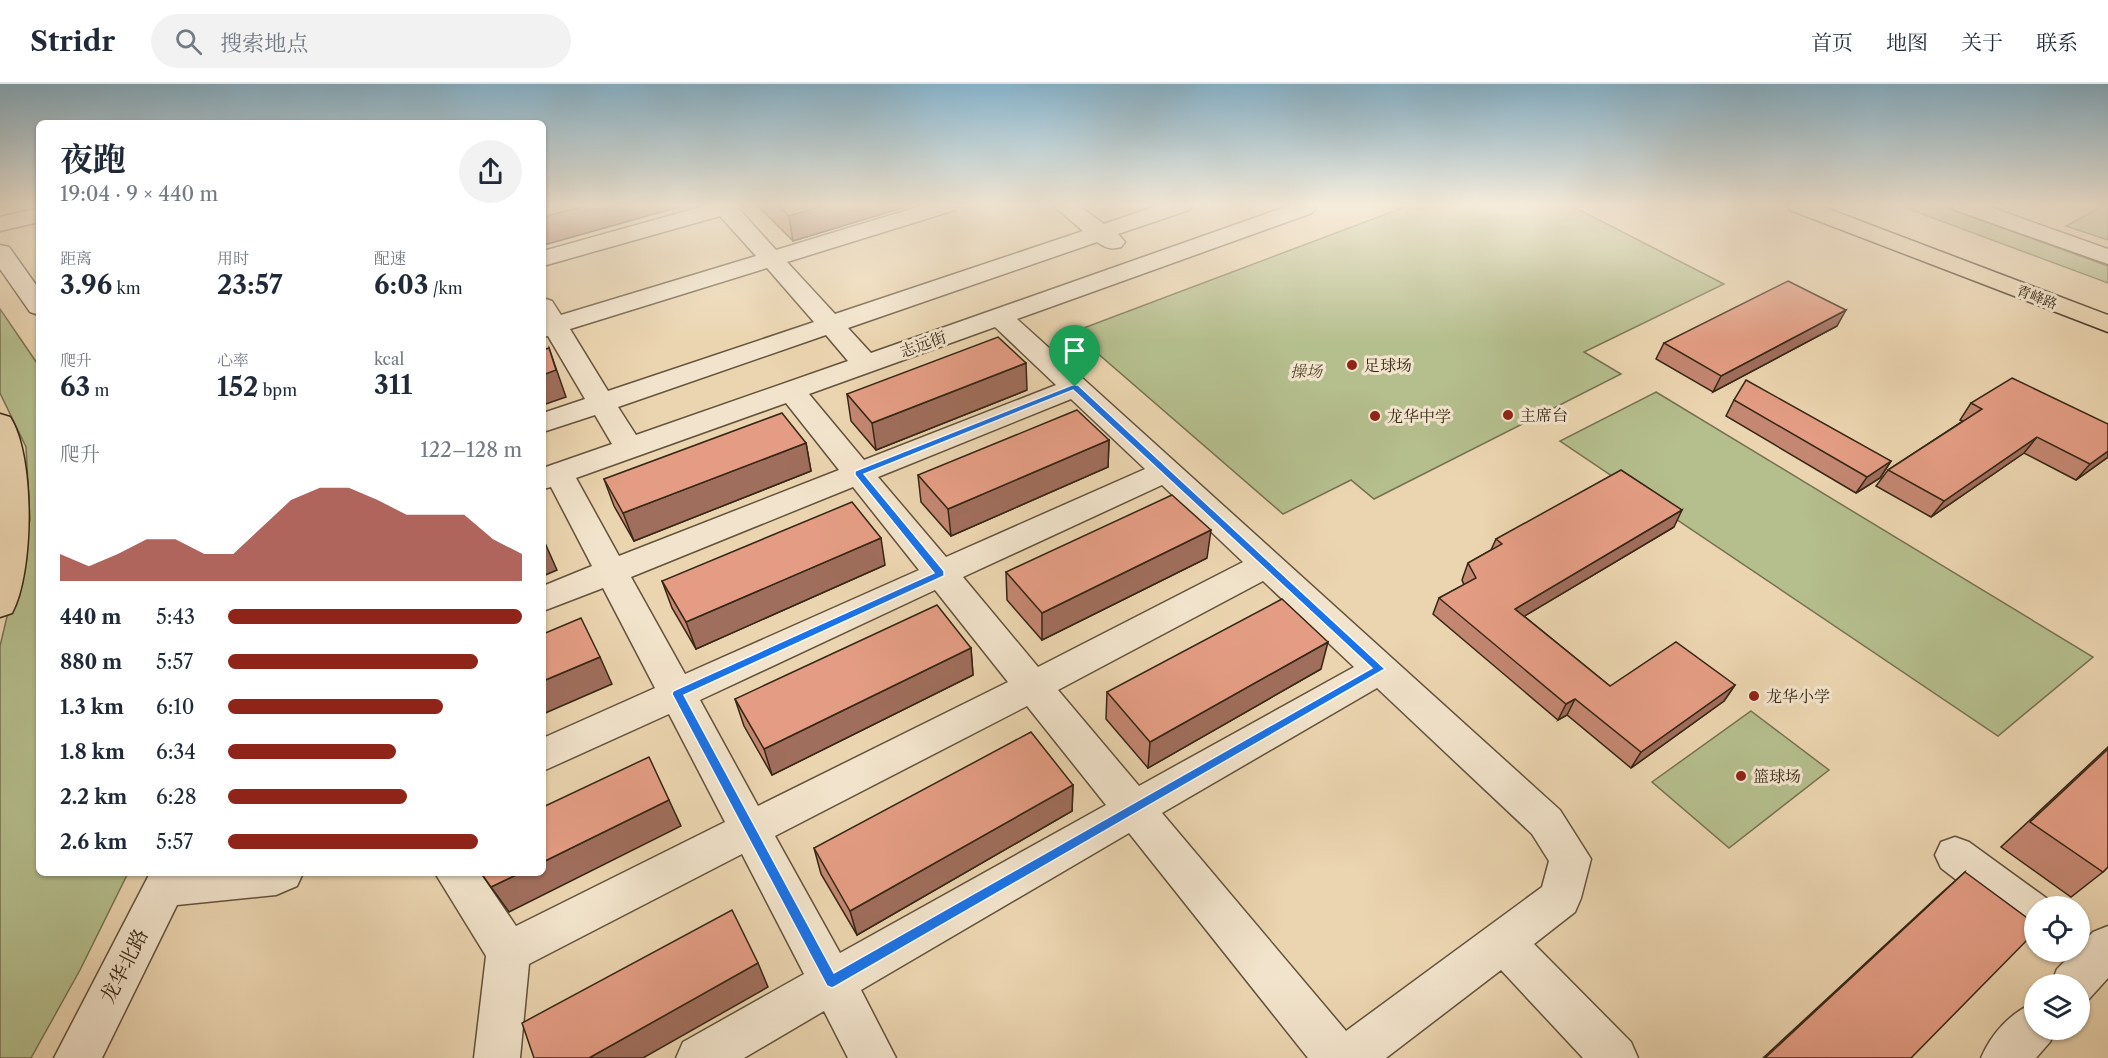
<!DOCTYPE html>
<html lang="zh">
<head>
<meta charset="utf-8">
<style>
	:root { --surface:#fff; --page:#f2f2f3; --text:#1f2937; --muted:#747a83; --line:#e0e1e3; --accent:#8f2418 }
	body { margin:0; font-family:"Libre Caslon Text","Noto Serif SC",serif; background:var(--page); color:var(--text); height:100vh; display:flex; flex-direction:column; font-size:22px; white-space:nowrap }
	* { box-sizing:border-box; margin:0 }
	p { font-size:20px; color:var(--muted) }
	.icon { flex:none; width:33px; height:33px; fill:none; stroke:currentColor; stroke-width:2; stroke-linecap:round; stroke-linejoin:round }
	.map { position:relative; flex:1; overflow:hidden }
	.sheet { position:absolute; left:36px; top:36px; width:510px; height:756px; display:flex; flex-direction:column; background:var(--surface); border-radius:9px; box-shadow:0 2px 4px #0004 }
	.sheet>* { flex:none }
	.controls { position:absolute; left:2024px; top:812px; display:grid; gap:12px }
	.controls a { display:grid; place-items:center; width:66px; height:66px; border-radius:50%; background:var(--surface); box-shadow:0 2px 4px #0004; font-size:30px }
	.pin { position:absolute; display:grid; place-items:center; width:51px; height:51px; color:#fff; margin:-62px -26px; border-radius:50% 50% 50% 0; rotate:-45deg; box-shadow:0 0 6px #0007 }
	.pin .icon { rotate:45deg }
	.round { display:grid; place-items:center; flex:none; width:63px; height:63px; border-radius:32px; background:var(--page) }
	.overview { display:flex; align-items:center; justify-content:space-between; height:102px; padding:0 24px }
	h1 { font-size:33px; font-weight:700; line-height:45px }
	.metrics { display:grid; grid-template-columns:repeat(3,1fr); gap:9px; height:102px; padding:6px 24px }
	.metrics div { display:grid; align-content:center }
	.metrics b { font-size:26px; font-weight:700 }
	.metrics small { font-size:16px; font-weight:400 }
	.metrics p { font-size:16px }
	.chart { height:168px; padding:12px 24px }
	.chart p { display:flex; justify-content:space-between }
	.chart svg { width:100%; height:108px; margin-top:6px; fill:var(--accent); opacity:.7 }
	ul { padding:0 24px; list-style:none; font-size:20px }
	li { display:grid; grid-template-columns:96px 72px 1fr; align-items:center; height:45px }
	li i { height:15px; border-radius:8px; background:var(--accent) }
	header { display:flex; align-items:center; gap:36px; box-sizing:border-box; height:84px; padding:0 30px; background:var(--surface); border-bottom:2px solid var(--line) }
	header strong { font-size:28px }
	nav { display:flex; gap:33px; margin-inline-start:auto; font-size:21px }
	.search { width:420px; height:54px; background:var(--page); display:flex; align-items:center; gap:15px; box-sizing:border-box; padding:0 21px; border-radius:33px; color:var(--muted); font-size:22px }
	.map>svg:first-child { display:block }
	.green { fill:#b5be8d; stroke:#767250; stroke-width:1.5 }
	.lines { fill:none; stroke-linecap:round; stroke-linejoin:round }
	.minor-casing { stroke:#63523b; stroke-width:3 }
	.major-casing { stroke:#362614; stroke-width:3 }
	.minor { fill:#f2e4cc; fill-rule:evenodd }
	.major { fill:#ebd5b0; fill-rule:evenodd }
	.wall { fill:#c48772; stroke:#362614; stroke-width:1.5 }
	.shaded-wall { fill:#a06e5c; stroke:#362614; stroke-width:1.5 }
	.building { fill:#e49d84; stroke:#362614; stroke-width:1.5 }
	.route { fill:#1a73e8; stroke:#fff; stroke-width:1.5; fill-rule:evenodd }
	.poi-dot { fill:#8f2418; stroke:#f2e4cc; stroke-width:2 }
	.labels { text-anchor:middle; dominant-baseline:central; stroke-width:6; stroke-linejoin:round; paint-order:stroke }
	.far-street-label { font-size:14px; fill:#362614; stroke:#f2e4cc }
	.street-label { font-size:16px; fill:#362614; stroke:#f2e4cc }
	.poi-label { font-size:16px; fill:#362614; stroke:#f2e4cc; text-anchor:start }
	.park-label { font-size:16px; font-style:italic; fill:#564c32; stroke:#f2e4cc }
	.near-street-label { font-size:20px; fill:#362614; stroke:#f2e4cc }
</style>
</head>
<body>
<header>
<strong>Stridr</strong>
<div class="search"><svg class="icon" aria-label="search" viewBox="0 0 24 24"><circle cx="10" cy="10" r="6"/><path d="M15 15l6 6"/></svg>搜索地点</div>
<nav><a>首页</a><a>地图</a><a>关于</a><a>联系</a></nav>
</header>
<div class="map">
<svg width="2108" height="974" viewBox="0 0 2108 974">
	<rect width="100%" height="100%" fill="#ebd5b0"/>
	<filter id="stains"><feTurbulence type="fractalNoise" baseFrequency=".00333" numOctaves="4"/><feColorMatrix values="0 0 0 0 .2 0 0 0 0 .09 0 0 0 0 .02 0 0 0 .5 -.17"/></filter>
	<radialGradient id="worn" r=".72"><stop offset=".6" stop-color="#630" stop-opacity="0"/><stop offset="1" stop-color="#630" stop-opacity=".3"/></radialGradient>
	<!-- green -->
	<path class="green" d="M1410,121H1570L1724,200L1584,268L1621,290L1374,415L1351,396L1283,430L1073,248Z
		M1898,121H1939L2108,182V199Z
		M2104,121H2108V156L2066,142Z
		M0,225L39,282V789H128L80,886L31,974H0V562L30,436L26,363L0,309Z
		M1656,308L2093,573L1998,652L1560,357Z
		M1751,627L1829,686L1729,764L1652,698Z"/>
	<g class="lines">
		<defs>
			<path id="minor" d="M708,121H743L740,126L776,166L924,121H958L955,126L787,178L835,230L1083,147L1053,121H1078L1104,140L1159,121H1192L1189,126L1118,150L1125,158L1121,163C1111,166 1106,164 1097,158L848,244L871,269L1291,121H1313L1315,124L1312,129L1017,235L1560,726L1591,775L1581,814L1575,828L1534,860L1631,958L1638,974H1583L1501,886L1386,974H1308L1129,749L861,906L896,974H848L824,927L744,974H676L683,958L804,890L742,770L529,880L520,974H474L486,872L435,789H480L516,842L725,738L669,630L543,687V654L655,604L603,504L543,527V502L592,482L551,403L543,405V384L612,360L595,331L543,348V329L585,315L548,252L543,253V214L552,217L561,231L756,172L720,132L543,182V167ZM767,184L814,238L608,307L570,245ZM995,243L1056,301L864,376L809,310ZM826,251L848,277L636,351L618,323ZM1071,315L1145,385L946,473L878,393ZM786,319L839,386L619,472L576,394ZM1162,401L1243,478L1038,583L963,493ZM853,403L919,486L685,590L631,493ZM1263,497L1354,583L1139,702L1058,606ZM935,506L1008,598L758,722L700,616ZM1377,604L1532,750L1549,777L1542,803L1346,947L1162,729ZM1027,622L1106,721L840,869L775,752Z
				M1952,121H1984L2108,165V180L1955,126Z
				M39,124V138L0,147V133Z
				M0,161L9,163L39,205V231L30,228L0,185Z
				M1955,753L1969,758L2049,816L2052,822H2034V850L2019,844L1941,784L1935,771L1941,758Z
				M150,789H303L297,802L276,811L177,821L102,974H54Z
				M2108,842V894L2089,915L2079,919V900H2051L2057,885L2075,867H2079V862L2093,848Z
				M2034,919V945H2056L2050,958L2036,974H1981C1991,950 2010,929 2034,919Z"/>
			<path id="major" d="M1787,121H1818L2108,231V248L1790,126Z
				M0,330L10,333C35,371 34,489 12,529L0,533Z"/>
		</defs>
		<!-- minor casing -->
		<use href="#minor" class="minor-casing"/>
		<!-- major casing -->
		<use href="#major" class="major-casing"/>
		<!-- minor -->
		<use href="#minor" class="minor"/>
		<!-- major -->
		<use href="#major" class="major"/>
	</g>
	<!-- wall -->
	<path class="wall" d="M757,121H902V124L793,157Z
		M1837,242L1713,308L1656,275L1664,259Z
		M1027,306L876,366L851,337L847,310Z
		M1734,316L1891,377L1880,394L1856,409L1726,332Z
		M1971,319L2108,373L2076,396L2024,369L1931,433L1876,402L1888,386L1963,337L1960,336Z
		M1109,356L1108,383L951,452L921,418L918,391Z
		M806,359L811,387L634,457L614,422L604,395Z
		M1674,443L1524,532L1610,602L1735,601L1724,617L1631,684L1567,631L1558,636L1433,530L1439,514L1464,501L1462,496L1468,479L1491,466L1496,455Z
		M1207,474L1042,556L1007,516L1006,488Z
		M885,481L696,565L672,524L662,497Z
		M971,564L973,591L772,691L744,642L735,615Z
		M1321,585L1148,684L1106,635L1107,608Z
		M2108,663V783L2103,788L2071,813L2001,763Z
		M1073,701L1072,727L857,851L821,790L814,764Z
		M1965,788L1911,974H1763L1937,813Z"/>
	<!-- shaded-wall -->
	<path class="shaded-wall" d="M588,121H678L679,123L544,161L543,158V133Z
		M825,121H902V124L793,157L789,132Z
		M1846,226L1837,242L1713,308L1721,292Z
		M549,264L566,313L543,321V291Z
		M1026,279L1027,306L876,366L872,339Z
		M2037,353L2024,369L1931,433L1944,417Z
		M1109,356L1108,383L951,452L948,425Z
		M806,359L811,387L634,457L623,429Z
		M2108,367V373L2076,396L2090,380Z
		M1891,377L1880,394L1856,409L1867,393Z
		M1682,426L1674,443L1508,542L1515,525Z
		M1211,446L1207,474L1042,556V529Z
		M881,454L885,481L696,565L686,538Z
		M543,459H545L557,486L543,492Z
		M1328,558L1321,585L1148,684L1150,658Z
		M971,564L973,591L772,691L764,665Z
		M600,573L612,600L543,630V597Z
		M1735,601L1724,617L1631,684L1641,668Z
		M1575,615L1567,631L1558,636L1566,620Z
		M1073,701L1072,727L857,851L850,827Z
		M669,716L681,742L509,828L491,803L520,789H543V778Z
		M758,879L768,903L643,974H589Z"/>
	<!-- building -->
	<path class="building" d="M543,121H588L543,133Z
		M777,121H825L789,132Z
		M1788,197L1846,226L1721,292L1664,259Z
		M998,253L1026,279L872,339L847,310Z
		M549,264L556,286L543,291V266Z
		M2012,294L2108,340V367L2090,380L2037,353L1944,417L1888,386L1982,325L1971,319Z
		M1746,296L1891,377L1867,393L1734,316Z
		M1077,326L1109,356L948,425L918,391Z
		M782,329L806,359L623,429L604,395Z
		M1621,386L1682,426L1515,525L1610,602L1676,558L1735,601L1641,668L1575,615L1566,620L1439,514L1476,494L1468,479L1502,460L1496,455Z
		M1172,411L1211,446L1042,529L1006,488Z
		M852,418L881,454L686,538L662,497Z
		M1282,515L1328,558L1150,658L1107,608Z
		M937,521L971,564L764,665L735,615Z
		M581,534L600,573L543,597V550Z
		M1031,648L1073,701L850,827L814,764Z
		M2108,665V783L2103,788L2030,738Z
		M649,673L669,716L543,778V723Z
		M1965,788L2034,839V849L1911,974H1765Z
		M481,789H520L491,803Z
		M732,826L758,879L589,974H534L522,939Z"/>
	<!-- sky -->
	<linearGradient id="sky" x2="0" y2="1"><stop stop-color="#88b6cf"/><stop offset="0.47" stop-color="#f6ecdb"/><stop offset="1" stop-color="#f6ecdb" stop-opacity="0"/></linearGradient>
	<rect width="2108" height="257" fill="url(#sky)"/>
	<!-- route -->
	<path class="route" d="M1072,301H1078L1385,585L836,902L832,904L827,902L672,610L673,607L934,489L855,391V387ZM1073,306L1372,584L834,889L684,611L944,492V487L864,390Z"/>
	<!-- markers -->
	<g class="poi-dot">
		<circle cx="1352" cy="281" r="6"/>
		<circle cx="1508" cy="331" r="6"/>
		<circle cx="1375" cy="332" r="6"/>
		<circle cx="1754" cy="612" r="6"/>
		<circle cx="1741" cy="692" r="6"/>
	</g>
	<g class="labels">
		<!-- far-street labels -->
		<g class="far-street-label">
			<text transform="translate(2037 213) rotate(21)">青峰路</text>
		</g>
		<!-- street labels -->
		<g class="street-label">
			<text transform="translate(923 260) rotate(-20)">志远街</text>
		</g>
		<!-- poi labels -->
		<g class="poi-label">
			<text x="1364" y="281">足球场</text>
			<text x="1520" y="331">主席台</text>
			<text x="1387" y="332">龙华中学</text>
			<text x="1766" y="612">龙华小学</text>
			<text x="1753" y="692">篮球场</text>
		</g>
		<!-- park labels -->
		<g class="park-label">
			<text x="1306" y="287">操场</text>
		</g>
		<!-- near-street labels -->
		<g class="near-street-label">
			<text transform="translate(124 882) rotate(-63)">龙华北路</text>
		</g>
	</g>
	<rect width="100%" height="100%" filter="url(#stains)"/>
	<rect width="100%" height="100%" fill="url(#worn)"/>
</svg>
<div class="controls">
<a><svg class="icon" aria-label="locate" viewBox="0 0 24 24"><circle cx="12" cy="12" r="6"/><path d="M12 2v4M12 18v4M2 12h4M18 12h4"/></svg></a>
<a><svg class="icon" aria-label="layers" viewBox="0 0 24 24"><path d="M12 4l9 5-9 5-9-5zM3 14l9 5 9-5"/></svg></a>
</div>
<div class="pin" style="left:1075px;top:303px;background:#1e9e55"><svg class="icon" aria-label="arrive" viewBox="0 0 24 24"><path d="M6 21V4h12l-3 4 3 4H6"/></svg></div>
<section class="sheet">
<div class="overview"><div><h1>夜跑</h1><p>19:04 · 9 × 440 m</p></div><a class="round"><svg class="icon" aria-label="share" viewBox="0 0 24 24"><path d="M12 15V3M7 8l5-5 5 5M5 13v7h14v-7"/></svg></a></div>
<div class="metrics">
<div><p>距离</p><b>3.96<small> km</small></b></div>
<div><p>用时</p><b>23:57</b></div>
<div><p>配速</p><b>6:03<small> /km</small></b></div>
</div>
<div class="metrics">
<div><p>爬升</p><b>63<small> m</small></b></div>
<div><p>心率</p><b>152<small> bpm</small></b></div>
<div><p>kcal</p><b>311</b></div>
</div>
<div class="chart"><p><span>爬升</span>122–128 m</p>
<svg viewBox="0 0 160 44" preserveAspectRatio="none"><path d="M0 44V33L10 38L20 33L30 27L40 27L50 33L60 33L70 22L80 11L90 6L100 6L110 11L120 17L130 17L140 17L150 27L160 33V44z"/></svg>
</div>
<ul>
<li><b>440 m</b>5:43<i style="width:100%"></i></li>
<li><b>880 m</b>5:57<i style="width:85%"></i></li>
<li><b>1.3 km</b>6:10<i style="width:73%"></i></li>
<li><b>1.8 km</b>6:34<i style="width:57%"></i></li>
<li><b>2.2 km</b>6:28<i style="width:61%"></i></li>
<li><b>2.6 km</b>5:57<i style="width:85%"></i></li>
</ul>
</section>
</div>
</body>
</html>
